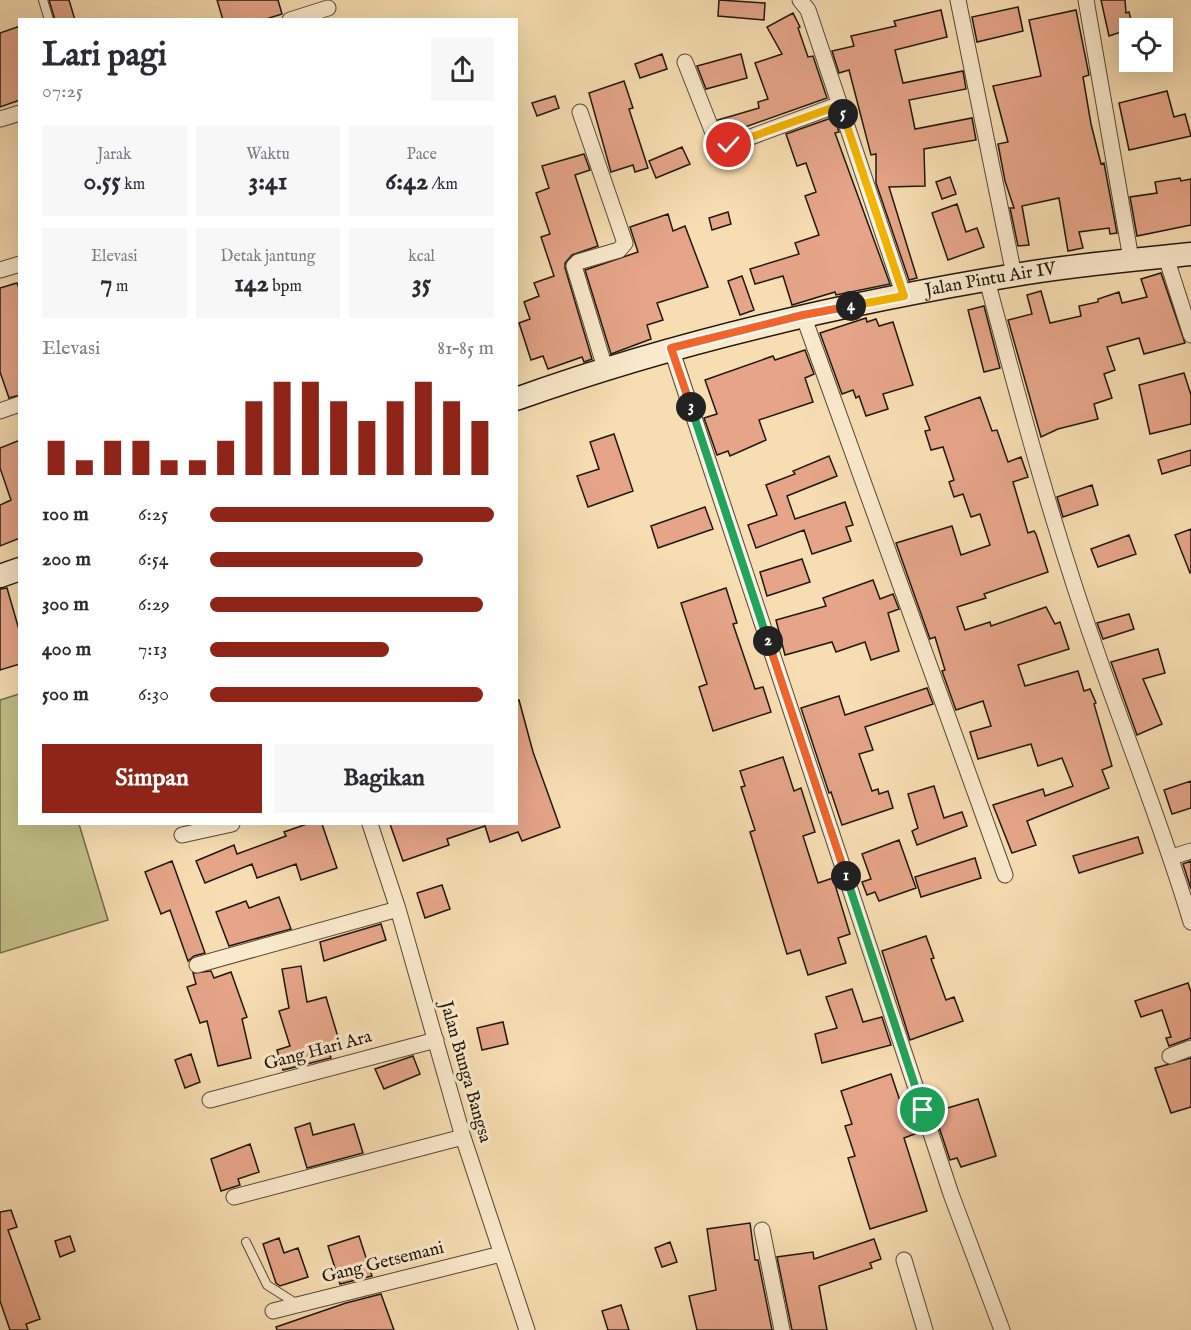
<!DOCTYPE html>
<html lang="id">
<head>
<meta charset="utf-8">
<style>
	:root { --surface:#fff; --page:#f7f7f7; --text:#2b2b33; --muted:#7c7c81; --accent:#8f2418 }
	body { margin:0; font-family:"IM FELL English",serif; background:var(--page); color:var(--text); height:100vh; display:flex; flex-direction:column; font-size:22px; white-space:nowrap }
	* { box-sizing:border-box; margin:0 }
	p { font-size:20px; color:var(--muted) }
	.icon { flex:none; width:33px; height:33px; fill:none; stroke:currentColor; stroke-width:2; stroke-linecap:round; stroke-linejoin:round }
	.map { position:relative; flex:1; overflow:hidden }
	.details { position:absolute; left:18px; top:18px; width:500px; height:807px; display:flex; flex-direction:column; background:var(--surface); border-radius:0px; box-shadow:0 6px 24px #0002 }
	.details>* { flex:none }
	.controls { position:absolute; left:1119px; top:18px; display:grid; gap:12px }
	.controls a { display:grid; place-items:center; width:54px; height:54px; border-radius:0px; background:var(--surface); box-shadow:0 6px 24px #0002; font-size:30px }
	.pin { position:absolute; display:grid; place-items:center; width:51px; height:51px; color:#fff; margin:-26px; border:3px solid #fff; border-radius:50%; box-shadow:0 2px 6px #0007 }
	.km { position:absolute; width:30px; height:30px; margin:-15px; border-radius:50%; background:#222; color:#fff; font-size:16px; line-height:30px; text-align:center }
	.round { display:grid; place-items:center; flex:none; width:63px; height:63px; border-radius:0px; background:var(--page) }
	.head { display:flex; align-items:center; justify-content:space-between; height:102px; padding:0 24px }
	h1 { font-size:33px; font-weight:700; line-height:45px }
	.figures { display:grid; grid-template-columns:repeat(3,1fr); gap:9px; height:102px; padding:6px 24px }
	.figures div { display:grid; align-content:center; border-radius:0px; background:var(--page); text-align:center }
	.figures b { font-size:26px; font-weight:700 }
	.figures small { font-size:16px; font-weight:400 }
	.figures p { font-size:16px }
	.chart { height:168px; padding:12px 24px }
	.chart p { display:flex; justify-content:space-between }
	.chart svg { width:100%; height:108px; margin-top:6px; stroke:var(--accent); stroke-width:6 }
	.primary-button { display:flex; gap:12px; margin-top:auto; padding:12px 24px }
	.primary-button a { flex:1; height:69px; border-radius:0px; background:var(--accent); color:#fff; font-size:24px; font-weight:700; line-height:69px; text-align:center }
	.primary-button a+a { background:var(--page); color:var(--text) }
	ul { padding:0 24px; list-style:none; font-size:20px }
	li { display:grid; grid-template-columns:96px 72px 1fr; align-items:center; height:45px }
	li i { height:15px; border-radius:8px; background:var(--accent) }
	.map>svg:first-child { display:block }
	.green { fill:#c1c089; stroke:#706c4b; stroke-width:1.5 }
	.building { fill:#e6a589; stroke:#1f170d; stroke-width:1.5 }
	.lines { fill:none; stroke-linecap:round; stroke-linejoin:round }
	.lane-casing { stroke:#554936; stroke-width:10 }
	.street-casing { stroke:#554936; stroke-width:17 }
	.secondary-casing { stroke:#1f170d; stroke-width:25 }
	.lane { stroke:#faeacd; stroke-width:8 }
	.street { stroke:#faeacd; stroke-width:15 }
	.secondary { stroke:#faeacd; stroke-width:22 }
	.split-1-casing { stroke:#fff; stroke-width:12 }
	.split-2-casing { stroke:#fff; stroke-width:12 }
	.split-3-casing { stroke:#fff; stroke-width:12 }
	.split-4-casing { stroke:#fff; stroke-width:12 }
	.split-5-casing { stroke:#fff; stroke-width:12 }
	.split-6-casing { stroke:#fff; stroke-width:12 }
	.split-1 { stroke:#22a559; stroke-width:8 }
	.split-2 { stroke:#f0652b; stroke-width:8 }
	.split-3 { stroke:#22a559; stroke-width:8 }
	.split-4 { stroke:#f0652b; stroke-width:8 }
	.split-5 { stroke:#f5b400; stroke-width:8 }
	.split-6 { stroke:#f5b400; stroke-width:8 }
	.labels { text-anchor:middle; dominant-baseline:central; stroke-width:6; stroke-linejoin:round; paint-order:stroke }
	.street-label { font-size:18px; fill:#1f170d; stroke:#faeacd }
</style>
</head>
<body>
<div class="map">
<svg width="1191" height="1330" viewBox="0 0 1191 1330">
	<rect width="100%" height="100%" fill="#f7deb2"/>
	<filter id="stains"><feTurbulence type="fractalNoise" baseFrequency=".00333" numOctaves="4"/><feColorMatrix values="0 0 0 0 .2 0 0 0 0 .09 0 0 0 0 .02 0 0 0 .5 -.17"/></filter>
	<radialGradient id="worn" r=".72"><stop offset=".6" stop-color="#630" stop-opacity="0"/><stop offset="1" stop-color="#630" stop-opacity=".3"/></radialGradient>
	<!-- green -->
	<path class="green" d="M19,694L20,824H79L108,920L0,953V700Z"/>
	<!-- building -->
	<path class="building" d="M49,0H69L75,20H55Z
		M217,0H278L282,14L263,20H223Z
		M719,0L765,3L764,20L718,16Z
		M1101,0H1125L1126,13L1129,12L1133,28L1109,36Z
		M1018,7L1023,31L977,42L972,17Z
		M941,10L947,37L895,50L903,83L963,71L966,89L909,100L915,129L972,118L976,140L924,149L925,186L889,187L917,278L909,280L876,183V154L871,155L849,70L839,73L832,51L854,46L851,36L896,26L894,21Z
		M1076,10L1089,75L1083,77L1091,124L1101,164L1104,163L1117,233L1110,234L1109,228L1079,232L1083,248L1068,251L1059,198L1022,206L1029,245L1018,246L1010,208H1014L1005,181L998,144L1008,142L993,86L1041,76L1029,20Z
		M793,13L800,27L798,28L808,57L813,56L827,98L725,134L718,120L759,108L758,102L768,99L755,63L782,54L767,27Z
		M20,26V100L0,107V33Z
		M662,54L667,69L640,78L635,64Z
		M741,54L747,78L706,89L697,66Z
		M624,81L633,108L629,109L648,168L635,172L633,165L611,172L589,93Z
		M1167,91L1174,117L1185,114L1191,136L1129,150L1119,103Z
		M555,96L559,108L537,116L532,103Z
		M834,117L839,132L835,133L890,284L836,295L835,292L792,305L783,276L755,284L750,269L799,254L795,243L819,235L805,196L816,192L806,163L797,166L786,134Z
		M682,147L690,164L656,178L649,161Z
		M584,154L590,170L575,175L598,246L572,255L565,263V268L592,359L584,362L582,357L548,369L543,356L531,360L519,323L530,319L524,302L539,296L534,283L554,276L541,237L550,234L536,193L549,188L542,166Z
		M950,177L956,194L942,199L936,182Z
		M1180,178L1181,181L1191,179V225L1137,236L1130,197L1157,193L1155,182Z
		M957,204L966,232L977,228L984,247L948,260L932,213Z
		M728,212L731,224L712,230L709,218Z
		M668,214L673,231L685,226L708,287L657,303L663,320L647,325L651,339L611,354L585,270L638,252L630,227Z
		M1161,273L1185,343L1144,354L1139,338L1107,347L1115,370L1104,374L1112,398L1094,404L1098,419L1058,429L1041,437L1008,320L1032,314L1027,295L1041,291L1050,323L1081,316L1079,306L1098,302V299L1119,292L1122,303L1147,297L1141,279Z
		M742,276L754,310L740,315L728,281Z
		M17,283L20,291V395L9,398L0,372V288Z
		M984,306L1000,368L984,372L968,310Z
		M866,318L867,322L876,319L879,326L893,322L913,385L883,394L888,409L866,416L859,396L856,398L853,390L842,394L820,333Z
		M805,350L814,374L805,378L813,402L759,420L766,440L730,456L728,451L717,455L704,418L717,414L705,380L773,356L775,360Z
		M1184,373L1191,395V424L1150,434L1139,385Z
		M980,397L992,431L997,430L1008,462L1021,457L1028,477L1013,482L1028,533L1034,531L1036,534L1048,572L984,594L986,598L957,607L965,630L990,622L991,626L1046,607L1055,624L1060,622L1069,649L1018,665L1025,686L1078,671L1084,691L1090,689L1096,703L1094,704L1112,766L1102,770L1109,788L1027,821L1036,845L1012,853L993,805L1043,789L1045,796L1073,786L1062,758L1038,766L1031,744L978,759L970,732L991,726L983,701L956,710L942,671L945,670L935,637L930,639L896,543L952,526L961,555L990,545L980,514L971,517L963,494L954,497L949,482L954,480L943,447L931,450L925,431L930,430L925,417Z
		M614,434L633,491L588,507L577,476L599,469L590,442Z
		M20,440V538L0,546V505L11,500L0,468V448Z
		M1191,450V465L1162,474L1158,460Z
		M829,456L837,476L787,496L795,519L845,502L853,525L846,527L851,541L812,554L804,530L756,548L748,525L777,515L766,485L795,474L793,471Z
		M1092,485L1098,505L1063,517L1057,497Z
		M705,507L713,529L658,548L651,526Z
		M1191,529V572L1190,573L1175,535Z
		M1129,535L1136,554L1098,567L1091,549Z
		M802,559L810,582L767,596L760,572Z
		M873,580L880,599L893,594L899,609L888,613L899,651L871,660L865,642L836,652L832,642L785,655L776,620L826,606L823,598Z
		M7,588L20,633V664L0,670V589Z
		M726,588L737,623L733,624L755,689L763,687L771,712L713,731L699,687L707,684L681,603Z
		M1129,614L1134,629L1103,639L1097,623Z
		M1158,649L1165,673L1143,679L1162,724L1137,735L1111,662Z
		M927,688L933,704L865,727L873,750L859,754L872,791L878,789L879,794L888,791L893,808L842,825L831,792L829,793L801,708L839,696L845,715Z
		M519,700L533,752L560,827L522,841L518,832L490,842L485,826L447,839L449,845L403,861L390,824H516V701Z
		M783,757L794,791L801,788L815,832L803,836L818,883L833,878L850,934L838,938L846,963L808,975L800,950L787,954L750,832L755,830L741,787L745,786L740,771Z
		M1191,781V808L1172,814L1164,790Z
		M934,786L944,818L962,812L967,826L917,845L912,831L918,828L908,794Z
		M307,824H322L337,868L301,880L296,864L257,878L252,864L205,883L196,861L234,845L237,854L286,836L284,832Z
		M1138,837L1143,853L1079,873L1073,856Z
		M899,840L916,888L879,901L875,892L867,895L862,882L871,879L862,854Z
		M975,858L981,878L921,897L915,877Z
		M172,861L205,953L194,956L188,961L170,910L161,914L145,872Z
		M1191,861V889L1183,864Z
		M442,885L450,909L425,918L417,893Z
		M279,897L291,929L229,946L216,912L246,901L249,908Z
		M381,924L386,940L324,961L320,942Z
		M926,936L934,958L931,959L946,1000L954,997L963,1021L910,1040L882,951Z
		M301,966L307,1002L326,997L341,1047L329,1051L331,1058L283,1070L277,1050L290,1046L279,1011L289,1008L282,969Z
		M211,971L214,978L231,972L247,1017L242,1019L251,1058L218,1066L207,1021L200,1023L187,987L196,984L193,973Z
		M1188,983L1191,992V1038L1169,1046L1166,1038L1171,1037L1162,1010L1141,1017L1135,1001Z
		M852,989L863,1022L882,1017L891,1045L822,1063L815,1034L837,1028L826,997Z
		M503,1022L508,1044L482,1050L477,1028Z
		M191,1054L200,1082L185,1088L175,1060Z
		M413,1056L420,1074L384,1089L375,1069Z
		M1191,1058V1107L1171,1113L1155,1068Z
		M891,1074L902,1107L906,1105L911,1120L916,1118L920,1132L904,1138L927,1211L870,1229L848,1158L855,1156L845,1126L852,1124L841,1091Z
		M978,1099L996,1156L961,1167L957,1158L950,1160L934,1112Z
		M310,1123L313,1135L354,1124L363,1153L307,1168L295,1128Z
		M250,1144L259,1172L238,1179L240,1185L221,1191L211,1159Z
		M11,1210L17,1227L8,1230L40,1319L26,1324L28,1330H10L0,1301V1212Z
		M750,1223L755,1260H758L772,1330H697L689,1296L716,1290L707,1229Z
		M70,1236L75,1251L60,1257L55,1241Z
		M359,1236L372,1276L340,1284L328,1246Z
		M279,1238L284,1253L298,1248L308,1277L280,1286L276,1283L263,1244Z
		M874,1239L881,1259L870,1263L872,1268L819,1286L827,1330H792L777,1257L813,1252L814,1259Z
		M670,1242L677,1262L662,1267L655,1248Z
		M381,1294L394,1330H277L276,1327L346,1303Z
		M621,1305L629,1330H608L602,1311Z"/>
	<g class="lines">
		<defs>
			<path id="lane" d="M43,0L49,20
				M246,1242L267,1285L297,1304"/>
			<path id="street" d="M800,0L808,10L904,296
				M958,0L1014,275
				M1086,0L1131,259
				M290,20L328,8
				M685,62L715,138L722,145H729L840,104
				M580,112L625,243L619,250L578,262L574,266L605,368
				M0,119L20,113
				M1166,257L1191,335
				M0,270L20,264
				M987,280C1021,409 1056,538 1101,664C1131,750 1165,834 1191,922
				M803,315L1005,875
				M671,348L951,1194L1002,1330
				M0,411L20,404
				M370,824L398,909L463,1137L527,1330
				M182,835L232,824
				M1172,857L1191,851
				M197,965L398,909
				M1170,1056L1191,1048
				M210,1100L436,1040
				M234,1197L463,1137
				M762,1230L782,1330
				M904,1260L925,1330
				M273,1311L501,1254"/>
			<g id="secondary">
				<path id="s1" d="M516,399C678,341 845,303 1015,275C1073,265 1132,260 1191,254"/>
				<path d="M0,576L20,569"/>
			</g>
		</defs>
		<!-- lane casing -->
		<use href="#lane" class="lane-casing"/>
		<!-- street casing -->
		<use href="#street" class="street-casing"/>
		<!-- secondary casing -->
		<use href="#secondary" class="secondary-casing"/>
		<!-- lane -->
		<use href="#lane" class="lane"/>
		<!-- street -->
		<use href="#street" class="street"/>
		<!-- secondary -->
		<use href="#secondary" class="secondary"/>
	</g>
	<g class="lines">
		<defs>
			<path id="split-1" d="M846,876L923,1110"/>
			<path id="split-2" d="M768,641L846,876"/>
			<path id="split-3" d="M691,407L768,641"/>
			<path id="split-4" d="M691,407L671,348L803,315L851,306"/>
			<path id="split-5" d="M843,114L904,296L851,306"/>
			<path id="split-6" d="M729,145L840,105L843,114"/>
		</defs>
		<!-- split-1 casing -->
		<use href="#split-1" class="split-1-casing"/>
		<!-- split-2 casing -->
		<use href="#split-2" class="split-2-casing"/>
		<!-- split-3 casing -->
		<use href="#split-3" class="split-3-casing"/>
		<!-- split-4 casing -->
		<use href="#split-4" class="split-4-casing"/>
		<!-- split-5 casing -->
		<use href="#split-5" class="split-5-casing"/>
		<!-- split-6 casing -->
		<use href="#split-6" class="split-6-casing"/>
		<!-- split-1 -->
		<use href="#split-1" class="split-1"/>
		<!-- split-2 -->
		<use href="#split-2" class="split-2"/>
		<!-- split-3 -->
		<use href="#split-3" class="split-3"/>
		<!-- split-4 -->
		<use href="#split-4" class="split-4"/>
		<!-- split-5 -->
		<use href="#split-5" class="split-5"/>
		<!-- split-6 -->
		<use href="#split-6" class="split-6"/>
	</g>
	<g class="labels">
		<!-- street labels -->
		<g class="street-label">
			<text stroke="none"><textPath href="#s1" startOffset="490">Jalan Pintu Air IV</textPath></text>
			<text transform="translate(318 1051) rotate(-15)">Gang Hari Ara</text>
			<text transform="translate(465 1072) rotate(74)">Jalan Bunga Bangsa</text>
			<text transform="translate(383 1263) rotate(-14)">Gang Getsemani</text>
		</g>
	</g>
	<rect width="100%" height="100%" filter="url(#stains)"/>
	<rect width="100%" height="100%" fill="url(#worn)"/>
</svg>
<div class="controls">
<a><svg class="icon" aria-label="locate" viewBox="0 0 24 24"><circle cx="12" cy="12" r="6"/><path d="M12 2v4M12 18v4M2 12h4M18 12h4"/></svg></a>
</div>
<div class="pin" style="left:923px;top:1110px;background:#1e9e55"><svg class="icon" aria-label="arrive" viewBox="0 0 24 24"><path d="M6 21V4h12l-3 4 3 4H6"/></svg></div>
<div class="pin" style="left:729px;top:145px;background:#d93025"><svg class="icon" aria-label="check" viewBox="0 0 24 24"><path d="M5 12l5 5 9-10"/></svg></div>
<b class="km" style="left:846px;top:876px">1</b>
<b class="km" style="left:768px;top:641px">2</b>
<b class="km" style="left:691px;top:407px">3</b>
<b class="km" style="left:851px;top:306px">4</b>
<b class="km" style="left:843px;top:114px">5</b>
<section class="details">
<div class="head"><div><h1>Lari pagi</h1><p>07:25</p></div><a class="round"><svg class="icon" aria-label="share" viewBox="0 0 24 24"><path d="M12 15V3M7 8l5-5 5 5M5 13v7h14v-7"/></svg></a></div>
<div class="figures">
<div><p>Jarak</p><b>0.55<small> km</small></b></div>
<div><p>Waktu</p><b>3:41</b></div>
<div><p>Pace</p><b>6:42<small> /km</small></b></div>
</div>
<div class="figures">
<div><p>Elevasi</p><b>7<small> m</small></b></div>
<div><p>Detak jantung</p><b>142<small> bpm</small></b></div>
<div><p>kcal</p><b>35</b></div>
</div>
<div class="chart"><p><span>Elevasi</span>81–85 m</p>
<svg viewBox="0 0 160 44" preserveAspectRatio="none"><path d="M5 44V30M15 44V38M25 44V30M35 44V30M45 44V38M55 44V38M65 44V30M75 44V14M85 44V6M95 44V6M105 44V14M115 44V22M125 44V14M135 44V6M145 44V14M155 44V22"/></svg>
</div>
<ul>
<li><b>100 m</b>6:25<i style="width:100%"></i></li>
<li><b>200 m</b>6:54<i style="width:75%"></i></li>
<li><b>300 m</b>6:29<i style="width:96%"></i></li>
<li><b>400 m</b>7:13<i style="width:63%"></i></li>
<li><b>500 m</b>6:30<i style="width:96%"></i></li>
</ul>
<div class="primary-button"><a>Simpan</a><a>Bagikan</a></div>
</section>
</div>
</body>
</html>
